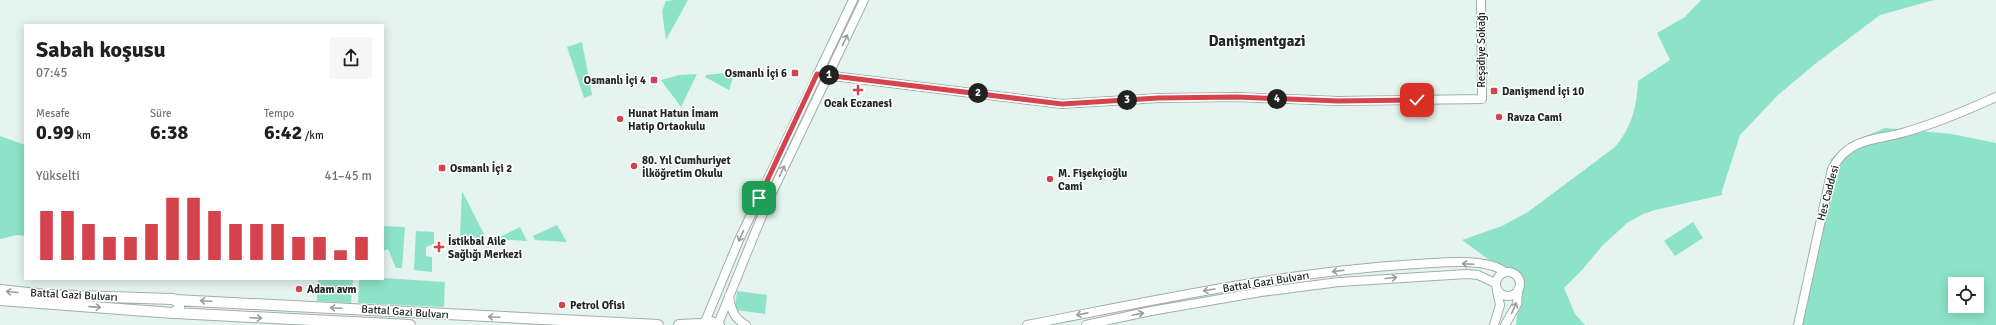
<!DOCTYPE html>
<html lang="tr">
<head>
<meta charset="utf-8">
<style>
	:root { --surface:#fff; --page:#f6f6f6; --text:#202124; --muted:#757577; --accent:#d5444d }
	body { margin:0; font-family:Signika,sans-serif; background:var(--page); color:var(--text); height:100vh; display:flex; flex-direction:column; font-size:15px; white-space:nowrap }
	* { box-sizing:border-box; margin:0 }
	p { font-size:13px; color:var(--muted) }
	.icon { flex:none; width:22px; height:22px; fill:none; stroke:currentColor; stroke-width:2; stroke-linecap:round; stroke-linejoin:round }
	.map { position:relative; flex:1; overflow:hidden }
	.details { position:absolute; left:24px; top:24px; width:360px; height:256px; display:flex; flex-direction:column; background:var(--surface); border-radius:0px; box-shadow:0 2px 10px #0003 }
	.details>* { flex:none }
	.fabs { position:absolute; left:1948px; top:277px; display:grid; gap:8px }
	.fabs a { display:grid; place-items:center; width:36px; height:36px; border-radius:0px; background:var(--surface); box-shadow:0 2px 10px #0003; font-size:20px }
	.pin { position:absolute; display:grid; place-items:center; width:34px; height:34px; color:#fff; margin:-17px; border-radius:8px; box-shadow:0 2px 6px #0006 }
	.km { position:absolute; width:20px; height:20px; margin:-10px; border-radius:50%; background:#222; color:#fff; font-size:11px; line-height:20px; text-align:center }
	.round { display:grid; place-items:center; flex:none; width:42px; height:42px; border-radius:0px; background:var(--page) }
	.headline { display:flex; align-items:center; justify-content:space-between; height:68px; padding:0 12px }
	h1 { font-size:22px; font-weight:700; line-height:30px }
	.metrics { display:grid; grid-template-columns:repeat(3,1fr); gap:6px; height:68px; padding:4px 12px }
	.metrics div { display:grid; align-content:center }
	.metrics b { font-size:20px; font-weight:700 }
	.metrics small { font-size:11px; font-weight:400 }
	.metrics p { font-size:11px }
	.chart { height:112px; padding:8px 12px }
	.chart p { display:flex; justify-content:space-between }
	.chart svg { width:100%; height:72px; margin-top:4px; stroke:var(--accent); stroke-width:6 }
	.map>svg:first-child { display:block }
	.green { fill:#8ce3c7; fill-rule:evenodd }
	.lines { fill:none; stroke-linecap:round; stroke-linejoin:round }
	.minor-casing { stroke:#a1afaa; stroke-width:10 }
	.major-casing { stroke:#a1afaa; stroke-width:12 }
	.minor { stroke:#fff; stroke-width:8 }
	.major { stroke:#fff; stroke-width:10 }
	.oneway { stroke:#9b9d9c }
	.route-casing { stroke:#fff; stroke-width:8 }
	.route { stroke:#d5444d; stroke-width:5 }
	.poi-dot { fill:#d5444d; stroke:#fff; stroke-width:1.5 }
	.labels { text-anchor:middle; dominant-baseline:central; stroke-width:3; stroke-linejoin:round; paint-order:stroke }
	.street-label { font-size:11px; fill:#202624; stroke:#fff }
	.poi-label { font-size:11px; font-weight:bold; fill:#202624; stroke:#fff; text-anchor:start }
	.district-label { font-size:15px; font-weight:bold; fill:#202624; stroke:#fff }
</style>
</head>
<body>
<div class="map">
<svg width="1996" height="325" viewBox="0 0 1996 325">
	<rect width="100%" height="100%" fill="#e5f4ee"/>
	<!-- green -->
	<path class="green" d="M675,0H688L666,40L662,11L666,1Z
		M1701,0H1934L1880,15L1815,64L1778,95L1740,135L1722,191V195L1655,210L1643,214L1627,223L1603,245L1582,270L1564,288L1575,314L1585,325H1516L1521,283L1462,240L1502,226L1528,212L1615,147C1632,127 1637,106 1638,81L1670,60L1657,33L1685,17Z
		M582,42L592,95L584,98L567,47Z
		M735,72L729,90L705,77L706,75Z
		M697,74L681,107L661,80L679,75Z
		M1885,128L1952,134L1996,143V325H1794L1822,192L1831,159L1849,143ZM1955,284H1977V306H1955Z
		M0,136L25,145V236L17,235L0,239Z
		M462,191L486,238L460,237Z
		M1693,222L1703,238L1675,256L1664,241Z
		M557,225L567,242L535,240L533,236Z
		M383,226L405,227L402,268H396L388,249L383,251Z
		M520,227L527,241L496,239Z
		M416,231L434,232V244L426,247V256L432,257V272L414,270Z
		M383,278L445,282L444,307L358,303L359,279Z
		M318,279H353L351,303L317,301Z
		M737,291L767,295L765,314L735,310Z"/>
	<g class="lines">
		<defs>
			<path id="minor" d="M817,74L1062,104L1159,98L1237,97L1338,101L1482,99L1481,0
				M1496 284a12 12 0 1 1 24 0a12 12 0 1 1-24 0Z
				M729,296C731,309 734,319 746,325
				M705,322L739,240L853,0
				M718,324L768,201L864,0
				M1027,325C1156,300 1285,272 1416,264C1440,263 1485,257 1505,272
				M1086,325L1151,311L1261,292L1339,282L1467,274L1478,275L1495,283
				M1494,325L1500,305L1497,291
				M1505,325L1517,304L1518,290
				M1798,325L1832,169C1838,158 1846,149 1858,144C1871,138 1888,137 1902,133C1935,124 1965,111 1996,97"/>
			<path id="major" d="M0,290L47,295L173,299L179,302V310L173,313L0,300
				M175,300L658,325
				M175,313L410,325
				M679,325L701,324
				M700,325L708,321L719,325"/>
		</defs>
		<!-- minor casing -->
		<use href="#minor" class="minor-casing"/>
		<!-- major casing -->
		<use href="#major" class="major-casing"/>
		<!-- minor -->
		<use href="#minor" class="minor"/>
		<!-- major -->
		<use href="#major" class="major"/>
	</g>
	<!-- one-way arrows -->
	<defs><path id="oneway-shaft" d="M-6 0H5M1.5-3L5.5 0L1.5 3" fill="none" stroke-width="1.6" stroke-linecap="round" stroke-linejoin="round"/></defs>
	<g class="oneway">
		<use href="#oneway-shaft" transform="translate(845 40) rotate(-65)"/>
		<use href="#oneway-shaft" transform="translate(782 171) rotate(-65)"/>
		<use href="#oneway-shaft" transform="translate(741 236) rotate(115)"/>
		<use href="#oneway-shaft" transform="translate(1468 264) rotate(-177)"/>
		<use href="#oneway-shaft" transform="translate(1338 271) rotate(173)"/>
		<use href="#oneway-shaft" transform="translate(1391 278) rotate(-5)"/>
		<use href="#oneway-shaft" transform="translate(1209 290) rotate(171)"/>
		<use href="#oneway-shaft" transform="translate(12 292) rotate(-175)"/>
		<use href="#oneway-shaft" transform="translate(206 301) rotate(-177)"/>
		<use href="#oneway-shaft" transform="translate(95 307) rotate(4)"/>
		<use href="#oneway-shaft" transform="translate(336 308) rotate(-177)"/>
		<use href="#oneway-shaft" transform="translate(1514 308) rotate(-66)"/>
		<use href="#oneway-shaft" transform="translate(1082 314) rotate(169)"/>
		<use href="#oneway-shaft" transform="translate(1138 314) rotate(-12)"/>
		<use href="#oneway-shaft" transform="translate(494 317) rotate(-177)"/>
		<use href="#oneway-shaft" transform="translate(256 318) rotate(2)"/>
	</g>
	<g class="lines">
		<defs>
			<path id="route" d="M759,198L817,74L1062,104L1158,98L1237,97L1338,101L1417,100"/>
		</defs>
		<!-- route casing -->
		<use href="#route" class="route-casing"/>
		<!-- route -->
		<use href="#route" class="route"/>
	</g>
	<!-- markers -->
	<g class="poi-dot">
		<rect x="791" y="69" width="8" height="8" rx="2"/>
		<rect x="650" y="76" width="8" height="8" rx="2"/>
		<path d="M856 84h4v4h4v4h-4v4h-4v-4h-4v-4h4z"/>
		<rect x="1490" y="87" width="8" height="8" rx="2"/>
		<circle cx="1499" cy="117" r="4"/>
		<circle cx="620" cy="119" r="4"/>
		<circle cx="634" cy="166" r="4"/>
		<rect x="438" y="164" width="8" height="8" rx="2"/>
		<circle cx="1050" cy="179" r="4"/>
		<path d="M437 241h4v4h4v4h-4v4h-4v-4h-4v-4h4z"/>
		<circle cx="299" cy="289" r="4"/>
		<circle cx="562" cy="305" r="4"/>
	</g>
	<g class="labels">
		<!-- street labels -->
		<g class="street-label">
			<text transform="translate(1481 50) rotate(-90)">Reşadiye Sokağı</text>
			<text transform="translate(1828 193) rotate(-75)">Hes Caddesi</text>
			<text transform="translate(1266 282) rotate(-9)">Battal Gazi Bulvarı</text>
			<text transform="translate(74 295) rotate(3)">Battal Gazi Bulvarı</text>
			<text transform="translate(405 312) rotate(4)">Battal Gazi Bulvarı</text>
		</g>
		<!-- poi labels -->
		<g class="poi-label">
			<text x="787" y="73" text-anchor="end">Osmanlı İçi 6</text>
			<text x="646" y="80" text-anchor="end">Osmanlı İçi 4</text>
			<text x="1502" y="91">Danişmend İçi 10</text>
			<text x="858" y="103" text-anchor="middle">Ocak Eczanesi</text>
			<text x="628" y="113">Hunat Hatun İmam<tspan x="628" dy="13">Hatip Ortaokulu</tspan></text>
			<text x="1507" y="117">Ravza Cami</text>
			<text x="642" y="160">80. Yıl Cumhuriyet<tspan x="642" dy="13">İlköğretim Okulu</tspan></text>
			<text x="450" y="168">Osmanlı İçi 2</text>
			<text x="1058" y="173">M. Fişekçioğlu<tspan x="1058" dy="13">Cami</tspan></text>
			<text x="448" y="241">İstikbal Aile<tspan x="448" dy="13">Sağlığı Merkezi</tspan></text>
			<text x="307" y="289">Adam avm</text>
			<text x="570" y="305">Petrol Ofisi</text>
		</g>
		<!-- district labels -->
		<g class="district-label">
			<text x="1257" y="41">Danişmentgazi</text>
		</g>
	</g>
</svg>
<div class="fabs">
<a><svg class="icon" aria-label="locate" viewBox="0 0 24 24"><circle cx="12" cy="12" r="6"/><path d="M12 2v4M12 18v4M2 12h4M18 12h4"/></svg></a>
</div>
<div class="pin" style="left:759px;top:198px;background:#1e9e55"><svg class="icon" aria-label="arrive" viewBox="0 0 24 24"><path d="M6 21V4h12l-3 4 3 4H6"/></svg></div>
<div class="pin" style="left:1417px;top:100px;background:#d93025"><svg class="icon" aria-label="check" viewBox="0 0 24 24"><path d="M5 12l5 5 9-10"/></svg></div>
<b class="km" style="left:829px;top:75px">1</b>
<b class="km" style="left:978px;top:93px">2</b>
<b class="km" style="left:1127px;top:100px">3</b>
<b class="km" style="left:1277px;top:99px">4</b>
<section class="details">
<div class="headline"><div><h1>Sabah koşusu</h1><p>07:45</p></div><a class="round"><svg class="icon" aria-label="share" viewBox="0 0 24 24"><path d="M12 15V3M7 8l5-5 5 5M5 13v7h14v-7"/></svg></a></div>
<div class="metrics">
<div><p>Mesafe</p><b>0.99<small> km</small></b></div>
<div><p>Süre</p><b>6:38</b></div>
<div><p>Tempo</p><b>6:42<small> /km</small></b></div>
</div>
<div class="chart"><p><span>Yükselti</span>41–45 m</p>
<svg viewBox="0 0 160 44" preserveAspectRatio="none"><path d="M5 44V14M15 44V14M25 44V22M35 44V30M45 44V30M55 44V22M65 44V6M75 44V6M85 44V14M95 44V22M105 44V22M115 44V22M125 44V30M135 44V30M145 44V38M155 44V30"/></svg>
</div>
</section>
</div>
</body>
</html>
